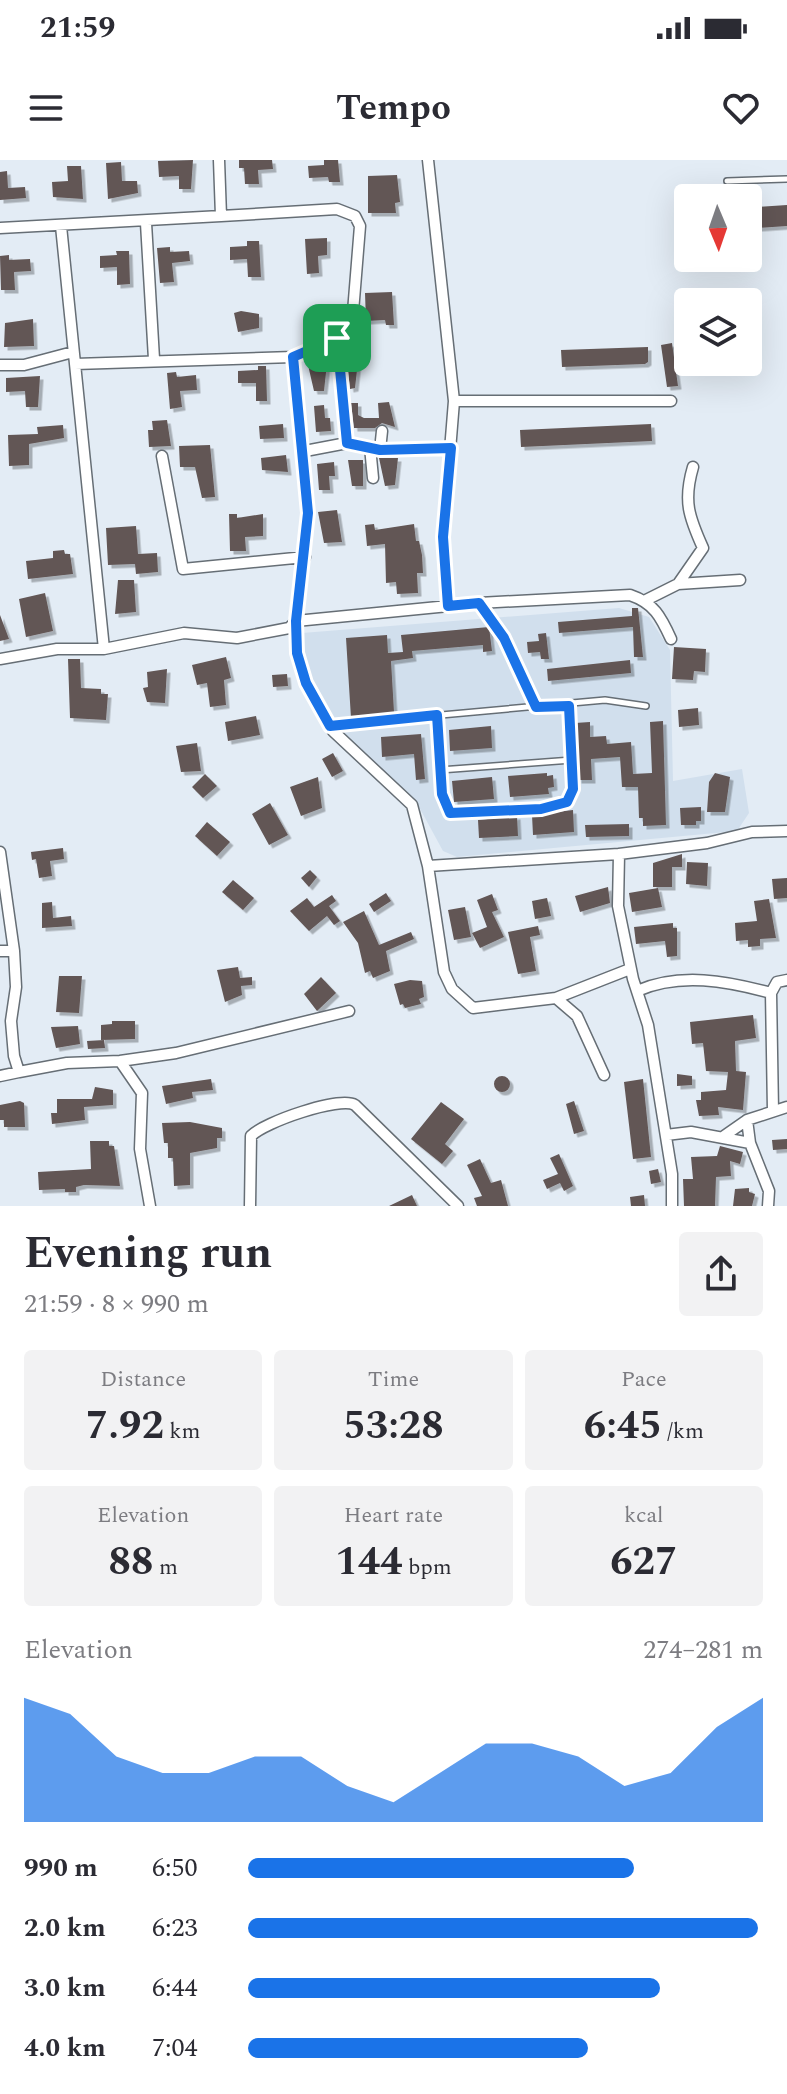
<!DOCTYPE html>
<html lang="en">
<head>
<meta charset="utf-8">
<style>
	:root { --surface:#fff; --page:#f2f2f3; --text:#2b2b33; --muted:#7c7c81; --accent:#1a73e8 }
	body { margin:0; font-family:Spectral,serif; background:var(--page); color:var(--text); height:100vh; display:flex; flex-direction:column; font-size:30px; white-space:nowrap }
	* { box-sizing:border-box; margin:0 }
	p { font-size:26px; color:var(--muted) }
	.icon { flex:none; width:44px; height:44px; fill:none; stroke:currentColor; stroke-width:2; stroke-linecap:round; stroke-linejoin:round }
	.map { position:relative; height:1046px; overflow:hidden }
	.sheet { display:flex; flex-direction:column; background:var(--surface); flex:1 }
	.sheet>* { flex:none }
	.needle { width:52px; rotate:178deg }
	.buttons { position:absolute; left:674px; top:24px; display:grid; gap:16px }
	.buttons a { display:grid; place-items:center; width:88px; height:88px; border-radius:8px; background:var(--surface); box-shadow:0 8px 32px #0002; font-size:40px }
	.pin { position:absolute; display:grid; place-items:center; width:68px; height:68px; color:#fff; margin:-34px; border-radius:16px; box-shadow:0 4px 12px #0006 }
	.round { display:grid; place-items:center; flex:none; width:84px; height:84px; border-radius:8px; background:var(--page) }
	.head { display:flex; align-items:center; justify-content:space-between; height:136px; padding:0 24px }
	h1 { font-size:44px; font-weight:700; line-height:60px }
	.figures { display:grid; grid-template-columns:repeat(3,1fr); gap:12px; height:136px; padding:8px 24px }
	.figures div { display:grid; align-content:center; border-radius:8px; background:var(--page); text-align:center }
	.figures b { font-size:40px; font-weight:700 }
	.figures small { font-size:22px; font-weight:400 }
	.figures p { font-size:22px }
	.chart { height:224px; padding:16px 24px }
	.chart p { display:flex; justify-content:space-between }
	.chart svg { width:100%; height:144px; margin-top:8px; fill:var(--accent); opacity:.7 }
	ul { padding:0 24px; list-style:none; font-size:26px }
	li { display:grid; grid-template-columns:128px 96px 1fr; align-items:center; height:60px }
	li i { height:20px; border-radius:10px; background:var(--accent) }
	.status { display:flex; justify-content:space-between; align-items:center; height:56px; padding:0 40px; background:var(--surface); direction:ltr }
	.status svg { height:22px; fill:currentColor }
	header { display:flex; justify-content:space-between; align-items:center; height:104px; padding:0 24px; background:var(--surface); font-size:36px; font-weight:700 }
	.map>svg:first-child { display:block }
	.built { fill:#d1dfed }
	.building { fill:#625655; filter:url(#shadow) }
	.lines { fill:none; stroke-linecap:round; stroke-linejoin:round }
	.service-casing { stroke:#666e75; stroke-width:8 }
	.minor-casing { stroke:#666e75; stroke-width:13 }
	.service { stroke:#fff; stroke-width:5 }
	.minor { stroke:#fff; stroke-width:10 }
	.route-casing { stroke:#fff; stroke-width:16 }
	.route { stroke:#1a73e8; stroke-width:10 }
</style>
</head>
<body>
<div class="status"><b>21:59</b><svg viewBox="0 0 49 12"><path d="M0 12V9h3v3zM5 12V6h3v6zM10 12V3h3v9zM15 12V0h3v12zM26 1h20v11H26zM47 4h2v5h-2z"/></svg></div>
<header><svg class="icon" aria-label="menu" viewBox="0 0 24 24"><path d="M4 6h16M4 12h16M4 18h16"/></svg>Tempo<svg class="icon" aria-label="heart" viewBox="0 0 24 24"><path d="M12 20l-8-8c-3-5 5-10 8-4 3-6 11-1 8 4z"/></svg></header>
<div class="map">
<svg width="787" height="1046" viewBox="0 0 787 1046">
	<defs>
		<filter id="shadow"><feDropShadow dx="3.5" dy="3.5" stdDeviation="0" flood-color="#0004"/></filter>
	</defs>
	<rect width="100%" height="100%" fill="#e3ecf5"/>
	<!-- built -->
	<path class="built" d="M619,448L649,457L670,490L673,621L742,609L749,653L737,671L457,697L443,691L418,645L347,585L333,565L309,518L302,473Z"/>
	<!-- building -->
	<path class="building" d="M193,0L191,29H179V16L159,17L158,1Z
		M239,0H272L273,9L258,10L259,24H245L244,8H239Z
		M324,0H338L340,22H329L328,17L309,18L308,6L324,5Z
		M121,2L122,21H137L138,33L108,39L106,3Z
		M67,6H81L83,39L53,37L52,22L68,21Z
		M7,11L8,28L25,27L26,38L0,40V12Z
		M397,15L400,42L395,43L396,53H368V16Z
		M787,45V66L758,68L757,47Z
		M327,78V95L318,96L319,113L307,114L305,79Z
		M247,81H259L261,117H248L247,99L230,100V87L247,86Z
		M170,87V92L189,91L190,101L172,103L174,122L160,123L157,88Z
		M116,91H129L130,124L117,125V107L100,108V96L117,95Z
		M9,95V100L30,99L31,111L14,112L15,130H1L0,96Z
		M392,132L394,165H386L385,160L366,161L365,133Z
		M241,151L259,154V168L238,172L234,153Z
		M33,159L34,186L4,187L5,163Z
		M672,183L678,226L667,227L661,185Z
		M648,187V202L645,204L562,207L561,190Z
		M358,201L355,228L350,229L347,202Z
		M327,203L324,231H314L308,205Z
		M258,206H266L267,241H256V223H238V211L258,210Z
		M176,212L177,217L196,215L197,230L180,231L182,247L170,249L167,213Z
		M40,216L38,247H26L25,231L6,232V218Z
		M389,242L395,267L382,263L375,268H354L351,243H358V255L364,258H379L378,243Z
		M324,245L325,258H330L331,271L316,272L314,246Z
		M167,260L171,286L149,287L148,270H153L152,261Z
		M283,264L284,278L260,279L259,266Z
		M651,264L652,281L521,287L520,270Z
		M63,265L64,278L29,284V305L9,306L8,275L38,274L37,267Z
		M210,285L215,337L202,338L195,307H180L179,286Z
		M286,295L288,312L262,310L261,298Z
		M379,298H398L395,325L385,326Z
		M348,300H363V326H352Z
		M334,302L335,316H329L330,330H319L317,304Z
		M337,350L342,382L324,383L318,352Z
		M229,354H237V358L263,354V376L245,377L246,391H230Z
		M374,364L375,370L414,364L416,381H419L422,395L423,413H417L418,433L397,434L396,422L386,423L385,384L367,386L365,365Z
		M136,366L138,394L157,393L158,412L136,414L135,404L108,405L106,368Z
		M64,390L65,394H70L73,414L28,419L26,401L53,398V391Z
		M118,420H134L136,452L115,454Z
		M45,433L53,471L26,477L19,439Z
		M632,448H638L643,497H634L633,467L559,473L558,462L632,456Z
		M0,455L9,479L0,481Z
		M489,467L492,491L483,492V485L412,491L413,498L391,501L394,552L351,558L346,478L387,475L388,493L403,492L401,475Z
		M546,473L549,499H541L540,492L528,493L527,482L539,481L538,474Z
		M674,487L706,489L705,512L694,511L693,520L672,519Z
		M226,497L231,518L224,520L226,545L210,547L207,523L197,525L192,505Z
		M68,499H80L81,528L101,529V534H108L106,560L70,558Z
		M630,500L631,513L548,521L547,509Z
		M167,509L165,543L147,542L143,528L148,527L147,512Z
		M287,514L288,526L273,527L272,515Z
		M698,548L699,565L679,567L678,550Z
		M256,556L260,575L228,581L225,562Z
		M663,561L666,665L643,666V658H639L638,627H622L620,597L591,599L592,620H578L575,563L590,562V577L606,576L607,584L631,582L633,614L652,613L650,562Z
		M491,566L492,588L450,591L449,570Z
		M421,574L425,619L416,620L414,594L382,597L381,577Z
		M197,583L201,611L181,612L176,586Z
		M333,593L343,611L332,617L322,599Z
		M547,613V616L553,615L554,627L548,628L549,634L510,637L508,616Z
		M715,613L730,617L725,652H707L709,622Z
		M205,614L217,626L203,638L192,627Z
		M318,617L322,648L301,656L290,627Z
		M492,617L494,639L454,642L452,621Z
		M270,643L288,675L269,685L252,654Z
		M701,647V661H696V665H681L680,648Z
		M573,650L574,672L533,675L532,655Z
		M517,656L518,676L479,678L478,660Z
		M207,662L230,682L217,696L195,676Z
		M629,664V676L586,677L585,665Z
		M63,688L64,699L50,701L52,716L39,718L36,699L32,700L31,692Z
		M682,694V707H672V727H653V703Z
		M687,702L708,703L707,726L686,724Z
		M310,710L317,717L309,727L301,718Z
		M787,718V738L774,739L772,719Z
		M233,720L254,738L243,750L222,732Z
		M608,727L610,743L580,752L575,736Z
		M658,728L662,747L632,752L629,733Z
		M386,733L391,741L374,752L369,744Z
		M492,734L498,750L492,752L504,777L480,788L472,773L487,767L477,740Z
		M332,735L336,741L329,746L340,761L334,765L327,756L309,771L290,751L307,738L314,747Z
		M547,738L551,756L535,759L532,741Z
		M769,739L776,778L760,779V786L748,787V780L736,781L735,763L757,761L754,741Z
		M52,742L53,758L71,756L72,766L42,768V743Z
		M465,747L471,777L454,780L448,750Z
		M364,751L379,785L411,772L414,779L386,791L390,811L373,818L370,811L365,813L358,783L343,762Z
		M673,763V768H677V796L667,797L665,781L636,784L634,767Z
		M538,766L540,775L530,777L536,811L518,814L508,772Z
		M238,807L240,818L252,817V825L241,826L242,835L225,842L217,810Z
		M59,816H82L79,853L56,852Z
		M321,817L336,833L317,851L304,834Z
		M410,820L422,821L424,837L419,839L421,844L405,848L403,844L400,845L394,824Z
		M753,855L756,878L735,881L736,911L746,912L743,950L718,947L719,955L699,956L696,940H701V932L726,930L728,912L706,911L703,883L692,884L690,862Z
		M112,861H135V879L101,880V865L112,864Z
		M78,866L80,884L56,888L51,867Z
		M104,880L105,888L88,889L87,881Z
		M677,914L692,916V925L677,926Z
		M494 924a8 8 0 1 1 16 0a8 8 0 1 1-16 0Z
		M211,919L213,930L192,932L193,938L166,944L162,926Z
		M643,919L651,997L633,999L624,922Z
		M95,927L113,930V945L84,947L85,960L52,964L51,953H57V939H92Z
		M20,941L24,943L25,967H4V960H0V945Z
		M574,941L584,971L574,974L566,944Z
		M441,942L464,959L445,984L453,991L442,1004L411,979Z
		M190,962L222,968V978H217V988L190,993V1025L174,1026L173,998H168V983H164L162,963Z
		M787,979V989L773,990L772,980Z
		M90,981H109V986H114L120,1026L84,1025L76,1027V1032H65V1029L39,1030L38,1012L91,1009Z
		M720,986L743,992L740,1004L730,1001L731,1016L716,1017L715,1046H684L683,1019H693L691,997L717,996Z
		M559,994L573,1026L564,1031L560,1023L547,1029L543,1020L558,1014L550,998Z
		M480,999L491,1023L501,1020L508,1046H477L474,1038L482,1036L467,1005Z
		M658,1009L661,1022L651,1024L649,1011Z
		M749,1028V1032L755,1034L752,1046H733L735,1029Z
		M412,1035L417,1046H389Z
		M644,1035L645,1046H631L630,1037Z"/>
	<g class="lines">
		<defs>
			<path id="service" d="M727,21L787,19
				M479,444L504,478L536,547
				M437,555L445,645L450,653L470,655L557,647L567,642L573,629L569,546
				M331,565L605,540L646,546
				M440,610L572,600"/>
			<path id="minor" d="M219,0L221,56L337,49L355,56L360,66L353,152L337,178L293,197L308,353L296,461L297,493L306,523L333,571L412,645L428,706L619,694L618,746L633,819L648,865L672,1014V1046
				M428,0L454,241L443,377L448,446
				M146,63L154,199
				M0,68L221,56
				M337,178L347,283
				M75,204L293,197
				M0,205H24L73,192
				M454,241H671
				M370,287L373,318
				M380,290L382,271
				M305,291L347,283L380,290L451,288
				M162,296L183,409L305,397
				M678,424L740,420
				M646,440L678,424L703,388C689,357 683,341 693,307
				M104,489L184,473L237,478L289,468L296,461L479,443L630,435C654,443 661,457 671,479
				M0,499L57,489H104L61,66
				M0,692L14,791L16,827L11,861L14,896L19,912L67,903L120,901L176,893L349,851
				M619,694L707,683L752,672L787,671
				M428,706L444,812L452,829L473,848L556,838L577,856L604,915
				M0,791H14
				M637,831C680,812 727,821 771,833L773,951
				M771,833L777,822L787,820
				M556,838L630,809
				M120,901L142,933L140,989L150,1046
				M0,916L19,912
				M666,975L691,972L750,983L769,1031L768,1046
				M724,976L747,960
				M750,983L747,960L787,947
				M250,1046L251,976C264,962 340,936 355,945L458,1046"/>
		</defs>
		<!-- service casing -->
		<use href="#service" class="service-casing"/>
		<!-- minor casing -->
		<use href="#minor" class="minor-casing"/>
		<!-- service -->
		<use href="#service" class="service"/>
		<!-- minor -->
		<use href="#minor" class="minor"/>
	</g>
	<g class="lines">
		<defs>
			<path id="route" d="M337,178L347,283L380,290L451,288L443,377L448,446L479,443L504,478L536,547L569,546L573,629L567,642L541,649L450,653L442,634L437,555L330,566L306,523L297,493L296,461L308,353L293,197Z"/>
		</defs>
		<!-- route casing -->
		<use href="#route" class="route-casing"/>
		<!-- route -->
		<use href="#route" class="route"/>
	</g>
</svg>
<div class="buttons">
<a><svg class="needle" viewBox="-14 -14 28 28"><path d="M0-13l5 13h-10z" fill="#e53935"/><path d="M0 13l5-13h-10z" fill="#7c7c81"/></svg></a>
<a><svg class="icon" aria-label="layers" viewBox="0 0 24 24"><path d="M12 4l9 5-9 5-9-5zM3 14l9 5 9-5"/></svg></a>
</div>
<div class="pin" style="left:337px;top:178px;background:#1e9e55"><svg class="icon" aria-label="arrive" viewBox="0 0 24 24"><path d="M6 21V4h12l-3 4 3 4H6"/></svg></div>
</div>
<section class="sheet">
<div class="head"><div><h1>Evening run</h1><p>21:59 · 8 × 990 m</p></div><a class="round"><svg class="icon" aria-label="share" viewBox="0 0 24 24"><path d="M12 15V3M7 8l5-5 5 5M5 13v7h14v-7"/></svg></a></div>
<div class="figures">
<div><p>Distance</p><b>7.92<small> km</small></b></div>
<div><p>Time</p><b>53:28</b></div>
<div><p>Pace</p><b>6:45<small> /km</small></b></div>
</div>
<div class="figures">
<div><p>Elevation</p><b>88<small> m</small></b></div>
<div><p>Heart rate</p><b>144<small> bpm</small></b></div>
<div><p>kcal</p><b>627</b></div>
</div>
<div class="chart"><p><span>Elevation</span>274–281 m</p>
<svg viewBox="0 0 160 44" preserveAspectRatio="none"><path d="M0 44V6L10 11L20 24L30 29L40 29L50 24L60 24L70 33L80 38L90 29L100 20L110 20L120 24L130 33L140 29L150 15L160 6V44z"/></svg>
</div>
<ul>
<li><b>990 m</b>6:50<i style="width:75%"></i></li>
<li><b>2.0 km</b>6:23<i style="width:99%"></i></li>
<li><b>3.0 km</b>6:44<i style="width:80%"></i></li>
<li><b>4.0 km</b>7:04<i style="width:66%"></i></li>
</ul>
</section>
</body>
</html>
